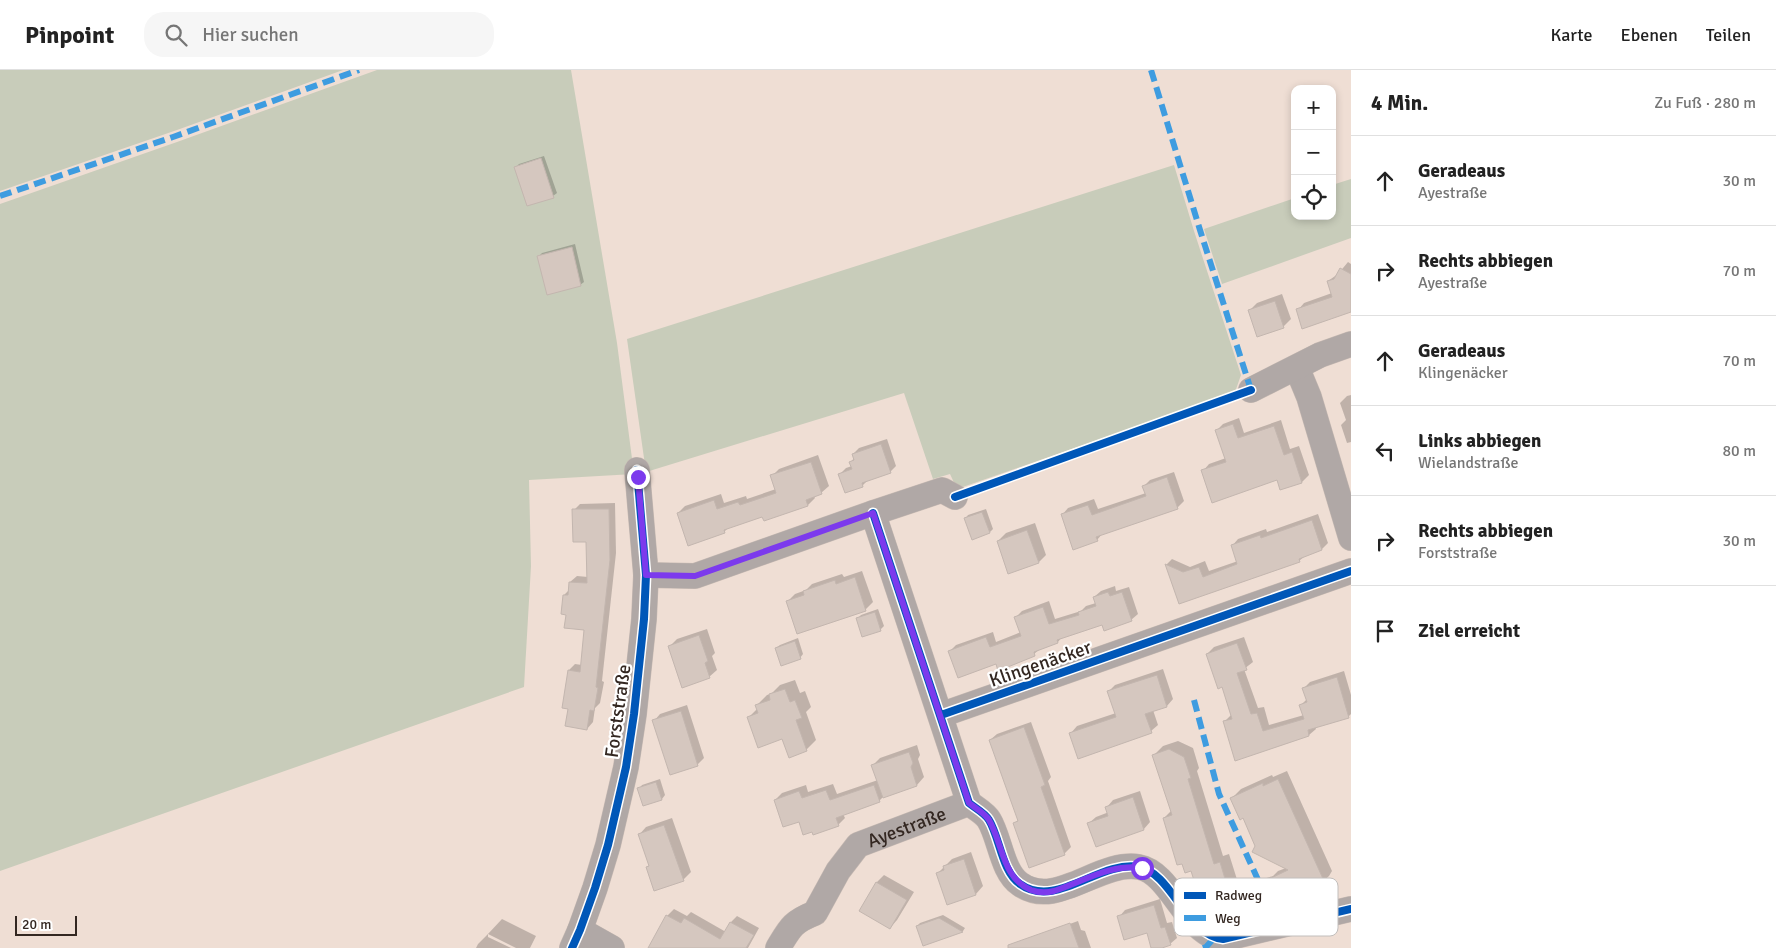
<!DOCTYPE html>
<html lang="de">
<head>
<meta charset="utf-8">
<style>
  :root { --surface:#fff; --page:#f6f6f6; --text:#222; --muted:#767676; --line:#e0e0e0 }
  body { margin:0; font-family:Signika,sans-serif; background:var(--page); color:var(--text) }
  .controls { position:absolute; right:15px; top:15px; display:grid; overflow:hidden; border-radius:10px; box-shadow:0 2px 8px #0003 }
  .controls button { width:45px; height:45px; display:grid; place-items:center; padding:0; border:0; border-bottom:1px solid var(--line); background:var(--surface); color:var(--text); font:25px sans-serif }
  .scale { position:absolute; left:15px; bottom:12px; width:62px; box-sizing:border-box; padding-left:5px; border:2px solid #332721; border-top:0; font-size:14px; line-height:18px; white-space:nowrap; color:#332721; -webkit-text-stroke:4px #fff; paint-order:stroke }
  .stop { position:absolute; width:15px; height:15px; margin:-11px; border:4px solid #7c3aed; border-radius:50%; background:#fff }
  .stop.end { background:#7c3aed; border-color:#fff; box-shadow:0 1px 5px #0008 }
  .list { margin:0; padding:0; list-style:none }
  h2 { display:flex; justify-content:space-between; align-items:center; height:65px; margin:0; padding:0 20px; font-size:21px }
  h2 small { font-size:16px; font-weight:400; color:var(--muted) }
  .list li { display:grid; grid-template-columns:32px 1fr auto; gap:15px; align-items:center; box-sizing:border-box; height:90px; padding:0 20px; border-top:1px solid var(--line) }
  .list b { display:block; font-size:19px; white-space:nowrap }
  .list p { margin:0; font-size:16px; white-space:nowrap; color:var(--muted) }
  .list em { font-size:16px; font-style:normal; color:var(--muted) }
  .icon { flex:none; width:28px; height:28px; fill:none; stroke:currentColor; stroke-width:2; stroke-linecap:round; stroke-linejoin:round }
  .map { position:relative; flex:none; width:1351px; height:878px; overflow:hidden }
  header { display:flex; align-items:center; gap:30px; box-sizing:border-box; height:70px; padding:0 25px; background:var(--surface); border-bottom:1px solid var(--line) }
  header strong { font-size:24px }
  nav { display:flex; gap:28px; margin-inline-start:auto; font-size:18px }
  .search { width:350px; height:45px; background:var(--page); display:flex; align-items:center; gap:12px; box-sizing:border-box; padding:0 18px; border-radius:20px; color:var(--muted); font-size:19px }
  main { display:flex }
  aside { flex:1; background:var(--surface) }
  .map>svg:first-child { display:block }
</style>
</head>
<body>
<header>
<strong>Pinpoint</strong>
<div class="search"><svg class="icon" aria-label="search" viewBox="0 0 24 24"><circle cx="10" cy="10" r="6"/><path d="M15 15l6 6"/></svg>Hier suchen</div>
<nav><a>Karte</a><a>Ebenen</a><a>Teilen</a></nav>
</header>
<main>
<div class="map">
<svg width="1351" height="878" viewBox="0 0 1351 878">
  <rect width="100%" height="100%" fill="#efded4"/>
  <path fill="#c8ccba" d="M 0,0 L 343,0 L 177,60 L 0,121 Z
    M 377,0 L 571,0 L 617,273 L 634,404 L 529,410 L 531,496 L 524,617 L 0,801 L 0,134 L 177,72 Z
    M 1174,95 L 1194,161 L 1241,305 L 1235,322 L 957,419 L 950,404 L 933,409 L 904,323 L 646,402 L 627,269 Z
    M 1351,109 L 1351,168 L 1222,214 L 1204,159 L 1295,128 L 1295,146 L 1332,146 L 1332,115 Z"/>
  <path fill="#0003" d="M 544,86 L 557,123 L 553,126 L 516,97 L 519,94 Z
    M 575,174 L 584,212 L 580,215 L 539,186 L 542,183 Z
    M 1348,192 L 1351,194 L 1351,241 L 1298,240 L 1304,233 L 1332,223 L 1328,211 L 1338,204 Z
    M 1282,224 L 1291,249 L 1283,257 L 1249,241 L 1257,233 Z
    M 1351,325 L 1351,372 L 1347,373 L 1341,355 L 1346,350 L 1340,333 L 1347,326 Z
    M 1239,348 L 1244,363 L 1281,350 L 1290,379 L 1299,376 L 1309,405 L 1302,412 L 1281,419 L 1278,408 L 1203,401 L 1209,394 L 1226,388 L 1217,360 L 1223,354 Z
    M 887,369 L 896,396 L 890,402 L 869,409 L 862,416 L 840,404 L 846,398 L 852,396 L 851,392 L 854,388 L 853,384 L 859,378 Z
    M 818,385 L 829,416 L 821,423 L 814,426 L 815,428 L 808,435 L 764,449 L 763,445 L 730,456 L 724,462 L 678,443 L 685,436 L 721,424 L 724,433 L 746,426 L 747,429 L 776,419 L 772,406 L 779,399 Z
    M 1174,402 L 1184,431 L 1178,437 L 1103,463 L 1097,470 L 1062,445 L 1068,438 L 1094,429 L 1098,439 L 1146,423 L 1144,416 L 1150,410 Z
    M 615,433 L 616,483 L 602,611 L 604,612 L 600,633 L 595,638 L 593,652 L 587,659 L 569,638 L 563,637 L 569,600 L 575,594 L 582,595 L 585,559 L 567,543 L 564,525 L 569,520 L 570,512 L 577,506 L 588,507 L 587,470 L 574,440 L 580,434 Z
    M 986,439 L 993,459 L 990,462 L 965,449 L 968,445 Z
    M 1318,444 L 1328,473 L 1322,479 L 1306,485 L 1299,491 L 1179,533 L 1166,495 L 1172,489 L 1190,497 L 1205,491 L 1209,501 L 1238,491 L 1232,476 L 1238,469 L 1266,459 L 1267,462 Z
    M 1035,453 L 1046,485 L 1039,492 L 998,471 L 1006,463 Z
    M 862,501 L 873,532 L 866,539 L 798,562 L 787,532 L 795,524 L 806,520 L 812,514 L 842,504 L 844,507 Z
    M 1115,516 L 1116,521 L 1129,517 L 1138,544 L 1131,550 L 1103,554 L 1062,567 L 1058,572 L 1040,579 L 1034,584 L 997,593 L 950,581 L 956,575 L 993,562 L 996,572 L 1021,562 L 1015,548 L 1022,541 L 1049,531 L 1055,549 L 1081,541 L 1086,536 L 1096,533 L 1094,527 L 1101,521 Z
    M 878,539 L 884,556 L 880,560 L 858,548 L 861,545 Z
    M 707,559 L 715,583 L 712,586 L 717,600 L 709,607 L 670,576 L 677,569 Z
    M 1244,567 L 1253,592 L 1244,599 L 1258,638 L 1264,637 L 1269,655 L 1304,645 L 1301,635 L 1307,629 L 1304,618 L 1310,612 L 1344,601 L 1351,625 L 1351,644 L 1349,646 L 1315,656 L 1316,659 L 1309,665 L 1236,689 L 1224,652 L 1231,645 L 1223,616 L 1207,584 L 1214,577 Z
    M 798,568 L 803,584 L 800,588 L 776,578 L 780,575 Z
    M 1163,599 L 1173,629 L 1167,636 L 1153,640 L 1158,655 L 1151,661 L 1079,688 L 1071,663 L 1077,656 L 1116,643 L 1109,621 L 1115,615 Z
    M 795,610 L 800,623 L 805,621 L 811,637 L 806,642 L 816,670 L 806,680 L 749,647 L 758,638 L 757,635 L 767,625 L 771,624 L 780,615 Z
    M 687,635 L 704,688 L 697,695 L 654,651 L 660,644 Z
    M 1031,652 L 1051,707 L 1048,711 L 1071,777 L 1064,784 L 1014,754 L 1019,749 L 990,670 L 997,664 Z
    M 1178,671 L 1193,678 L 1199,698 L 1197,701 L 1223,786 L 1229,784 L 1240,819 L 1244,815 L 1273,806 L 1278,801 L 1286,798 L 1256,776 L 1244,747 L 1232,728 L 1241,719 L 1272,705 L 1273,707 L 1287,701 L 1332,801 L 1329,806 L 1319,815 L 1296,822 L 1214,838 L 1164,748 L 1172,740 L 1154,685 L 1163,676 Z
    M 917,675 L 920,685 L 918,689 L 924,707 L 917,715 L 884,726 L 879,731 L 843,744 L 845,748 L 838,755 L 799,750 L 775,730 L 782,723 L 806,715 L 808,722 L 833,714 L 837,724 L 878,710 L 873,695 L 880,688 Z
    M 660,709 L 665,725 L 662,729 L 644,735 L 639,719 L 642,715 Z
    M 1140,721 L 1150,752 L 1144,759 L 1096,775 L 1089,753 L 1096,747 L 1109,742 L 1107,737 L 1113,730 Z
    M 672,748 L 691,802 L 683,810 L 647,797 L 650,795 L 639,765 L 646,757 Z
    M 971,782 L 983,816 L 976,824 L 948,833 L 938,803 L 952,789 Z
    M 884,805 L 914,822 L 897,850 L 890,858 L 876,813 Z
    M 1160,829 L 1167,853 L 1172,852 L 1177,868 L 1170,874 L 1153,878 L 1148,861 L 1119,847 L 1125,840 Z
    M 674,839 L 687,846 L 691,842 L 726,862 L 731,852 L 737,846 L 759,858 L 748,878 L 661,878 L 652,873 L 667,846 Z
    M 943,845 L 965,858 L 963,861 L 924,875 L 917,856 L 920,853 Z
    M 502,849 L 536,866 L 530,878 L 516,878 L 488,864 L 488,867 L 511,878 L 476,878 L 478,874 L 487,865 Z
    M 1078,851 L 1081,860 L 1085,861 L 1091,878 L 1035,878 L 1039,865 Z"/>
  <path fill="#d5c7bf" stroke="#c3b6af" d="M 541,88 L 554,128 L 527,136 L 514,97 Z
    M 572,177 L 581,216 L 547,225 L 537,186 Z
    M 1340,198 L 1351,204 L 1351,242 L 1302,259 L 1296,239 L 1332,227 L 1327,211 L 1334,209 Z
    M 1275,231 L 1284,258 L 1257,267 L 1248,240 Z
    M 1233,354 L 1238,368 L 1274,356 L 1284,385 L 1292,382 L 1302,413 L 1280,420 L 1277,410 L 1212,433 L 1201,400 L 1226,392 L 1215,360 Z
    M 881,374 L 891,403 L 862,413 L 863,417 L 845,423 L 838,404 L 852,399 L 849,392 L 854,390 L 852,384 Z
    M 811,392 L 822,424 L 806,430 L 808,436 L 764,451 L 762,447 L 724,460 L 725,463 L 688,476 L 677,443 L 714,430 L 717,439 L 738,432 L 740,435 L 776,423 L 770,405 Z
    M 1167,407 L 1178,439 L 1096,467 L 1098,471 L 1073,480 L 1061,444 L 1088,435 L 1092,445 L 1146,426 L 1142,416 Z
    M 572,439 L 609,439 L 610,490 L 596,617 L 598,618 L 594,641 L 590,640 L 587,660 L 565,656 L 568,639 L 562,638 L 568,600 L 580,602 L 584,560 L 564,558 L 566,545 L 561,544 L 563,525 L 568,525 L 569,512 L 587,513 L 586,472 L 573,472 Z
    M 982,442 L 990,463 L 972,470 L 964,448 Z
    M 1312,450 L 1322,480 L 1299,489 L 1300,492 L 1179,534 L 1165,494 L 1183,502 L 1199,497 L 1203,507 L 1237,494 L 1231,475 L 1260,465 L 1261,468 Z
    M 1027,460 L 1039,493 L 1008,504 L 997,471 Z
    M 855,507 L 866,541 L 797,564 L 786,531 L 804,525 L 803,521 L 835,510 L 836,514 Z
    M 1108,522 L 1110,526 L 1122,522 L 1132,551 L 1104,561 L 1102,555 L 1057,570 L 1058,573 L 1034,582 L 1035,586 L 998,601 L 996,594 L 958,608 L 948,581 L 986,567 L 990,577 L 1021,566 L 1014,547 L 1043,537 L 1049,554 L 1079,545 L 1078,542 L 1096,536 L 1093,527 Z
    M 875,542 L 881,561 L 862,567 L 856,548 Z
    M 699,565 L 708,591 L 705,593 L 710,608 L 682,618 L 668,576 Z
    M 795,571 L 801,589 L 781,596 L 775,578 Z
    M 1237,573 L 1247,600 L 1237,603 L 1251,644 L 1257,643 L 1263,661 L 1304,649 L 1299,635 L 1307,632 L 1302,618 L 1337,607 L 1349,648 L 1308,660 L 1309,666 L 1235,691 L 1223,651 L 1232,649 L 1222,617 L 1218,619 L 1206,584 Z
    M 1157,605 L 1167,637 L 1145,644 L 1152,663 L 1078,689 L 1069,663 L 1116,647 L 1107,621 Z
    M 785,619 L 790,632 L 795,630 L 802,648 L 796,650 L 807,681 L 789,688 L 782,669 L 758,678 L 747,647 L 758,643 L 755,635 L 770,630 L 769,624 Z
    M 681,641 L 698,696 L 670,705 L 652,650 Z
    M 1024,657 L 1045,715 L 1041,717 L 1065,785 L 1029,798 L 1013,753 L 1018,751 L 989,670 Z
    M 1169,679 L 1184,687 L 1191,708 L 1188,709 L 1214,794 L 1220,792 L 1231,829 L 1234,824 L 1268,813 L 1267,810 L 1288,800 L 1252,782 L 1255,776 L 1243,748 L 1240,750 L 1230,728 L 1263,713 L 1263,716 L 1278,709 L 1324,811 L 1319,813 L 1320,816 L 1297,826 L 1296,823 L 1277,832 L 1216,849 L 1214,839 L 1209,841 L 1204,825 L 1199,826 L 1191,801 L 1185,803 L 1182,794 L 1177,795 L 1163,748 L 1172,745 L 1152,685 Z
    M 909,682 L 913,693 L 911,697 L 917,716 L 883,728 L 871,695 Z
    M 656,712 L 662,730 L 643,736 L 637,718 Z
    M 874,715 L 880,732 L 836,748 L 839,756 L 813,765 L 812,762 L 803,765 L 799,752 L 783,757 L 774,730 L 799,721 L 802,728 L 826,720 L 830,730 Z
    M 1133,727 L 1144,760 L 1096,777 L 1087,753 L 1108,746 L 1105,737 Z
    M 664,755 L 684,811 L 654,821 L 646,797 L 649,796 L 638,764 Z
    M 964,789 L 976,825 L 947,835 L 936,803 L 944,800 L 943,796 Z
    M 876,812 L 907,830 L 890,859 L 859,841 Z
    M 1154,835 L 1161,858 L 1165,857 L 1171,875 L 1162,878 L 1151,878 L 1147,863 L 1124,870 L 1117,846 Z
    M 666,845 L 681,853 L 684,848 L 720,869 L 730,852 L 754,865 L 746,878 L 648,878 Z
    M 939,848 L 963,862 L 923,876 L 916,856 Z
    M 1070,853 L 1079,878 L 1008,878 L 1008,875 Z"/>
  <g fill="none" stroke-linecap="round" stroke-linejoin="round">
    <defs>
      <g id="street">
        <path d="M 1297,298 L 1309,327 L 1351,468"/>
        <path d="M 1251,320 L 1320,285 L 1351,274"/>
        <path d="M 873,443 L 969,733 C 975,738 985,743 989,750 C 1000,768 1002,802 1020,814 C 1056,840 1099,790 1139,797 C 1172,803 1186,865 1223,869 L 1351,839"/>
        <path d="M 646,505 L 695,506 L 873,443 L 942,420 L 955,427"/>
        <path d="M 941,645 L 1351,501"/>
        <path d="M 580,860 L 612,878"/>
        <path d="M 572,878 L 580,860 L 595,818 L 608,775 L 626,697 L 634,644 L 644,549 L 646,505 L 637,400"/>
        <path id="s1" d="M 778,878 C 790,858 792,852 815,843 L 838,801 L 858,775 L 969,733"/>
      </g>
    </defs>
    <use href="#street" stroke="#c7bab3" stroke-width="26"/>
    <use href="#street" stroke="#b0a8a6" stroke-width="25"/>
    <path stroke="#3e9ce0" stroke-width="6" stroke-dasharray="12 6" stroke-linecap="butt" d="M 1151,0 L 1200,160 L 1251,320 L 1247,322
      M 0,126 L 173,67 L 359,0
      M 1194,630 L 1219,724 L 1279,856
      M 1203,878 L 1206,877 L 1214,868"/>
    <defs>
      <path id="cycleway" d="M 955,427 L 1251,320
        M 873,443 L 969,733 C 975,738 985,743 989,750 C 1000,768 1002,802 1020,814 C 1056,840 1099,790 1139,797 C 1172,803 1186,865 1223,869 L 1351,839
        M 941,645 L 1351,501
        M 572,878 L 580,860 L 595,818 L 608,775 L 626,697 L 634,644 L 644,549 L 646,505 L 637,400"/>
    </defs>
    <use href="#cycleway" stroke="#fff" stroke-width="11"/>
    <use href="#cycleway" stroke="#0057b8" stroke-width="8"/>
  </g>
  <g fill="none" stroke-linecap="round" stroke-linejoin="round">
    <path stroke="#7c3aed" stroke-width="6" d="M 638,407 L 646,505 L 695,506 L 873,443 L 969,733 C 975,738 985,743 989,750 C 1003,774 1002,808 1031,820 C 1039,823 1046,823 1054,821 C 1082,812 1112,793 1142,798"/>
  </g>
  <g text-anchor="middle" stroke-width="4.5" stroke-linejoin="round" paint-order="stroke">
    <g font-size="19" fill="#332721" stroke="#fff">
      <text transform="translate(1040 593) rotate(-19)" y="7">Klingenäcker</text>
      <text transform="translate(617 641) rotate(-82)" y="7">Forststraße</text>
      <text dy="7" stroke="none"><textPath href="#s1" startOffset="185">Ayestraße</textPath></text>
    </g>
  </g>
  <rect x="1174" y="808" width="164" height="58" rx="8" fill="#fff" stroke="#c2bebc" stroke-width="1"/>
  <rect x="1184" y="822" width="22" height="7" fill="#0057b8"/>
  <rect x="1184" y="845" width="22" height="6" fill="#3e9ce0"/>
  <g font-size="14" fill="#332721">
    <text x="1215" y="830">Radweg</text>
    <text x="1215" y="853">Weg</text>
  </g>
</svg>
<div class="controls">
<button>+</button>
<button>−</button>
<button><svg class="icon" aria-label="locate" viewBox="0 0 24 24"><circle cx="12" cy="12" r="6"/><path d="M12 2v4M12 18v4M2 12h4M18 12h4"/></svg></button>
</div>
<div class="scale">20 m</div>
<div class="stop" style="left:1142px;top:798px"></div>
<div class="stop end" style="left:638px;top:407px"></div>
</div>
<aside>
<h2>4 Min.<small>Zu Fuß · 280 m</small></h2>
<ul class="list">
<li><svg class="icon" aria-label="ahead" viewBox="0 0 24 24"><path d="M12 20V5M6 11l6-6 6 6"/></svg><div><b>Geradeaus</b><p>Ayestraße</p></div><em>30 m</em></li>
<li><svg class="icon" aria-label="right" viewBox="0 0 24 24"><path d="M7 20v-9h11M14 6l5 5-5 5"/></svg><div><b>Rechts abbiegen</b><p>Ayestraße</p></div><em>70 m</em></li>
<li><svg class="icon" aria-label="ahead" viewBox="0 0 24 24"><path d="M12 20V5M6 11l6-6 6 6"/></svg><div><b>Geradeaus</b><p>Klingenäcker</p></div><em>70 m</em></li>
<li><svg class="icon" aria-label="left" viewBox="0 0 24 24"><path d="M17 20v-9H6M10 6l-5 5 5 5"/></svg><div><b>Links abbiegen</b><p>Wielandstraße</p></div><em>80 m</em></li>
<li><svg class="icon" aria-label="right" viewBox="0 0 24 24"><path d="M7 20v-9h11M14 6l5 5-5 5"/></svg><div><b>Rechts abbiegen</b><p>Forststraße</p></div><em>30 m</em></li>
<li><svg class="icon" aria-label="arrive" viewBox="0 0 24 24"><path d="M6 21V4h12l-3 4 3 4H6"/></svg><div><b>Ziel erreicht</b></div></li>
</ul>
</aside>
</main>
</body>
</html>
